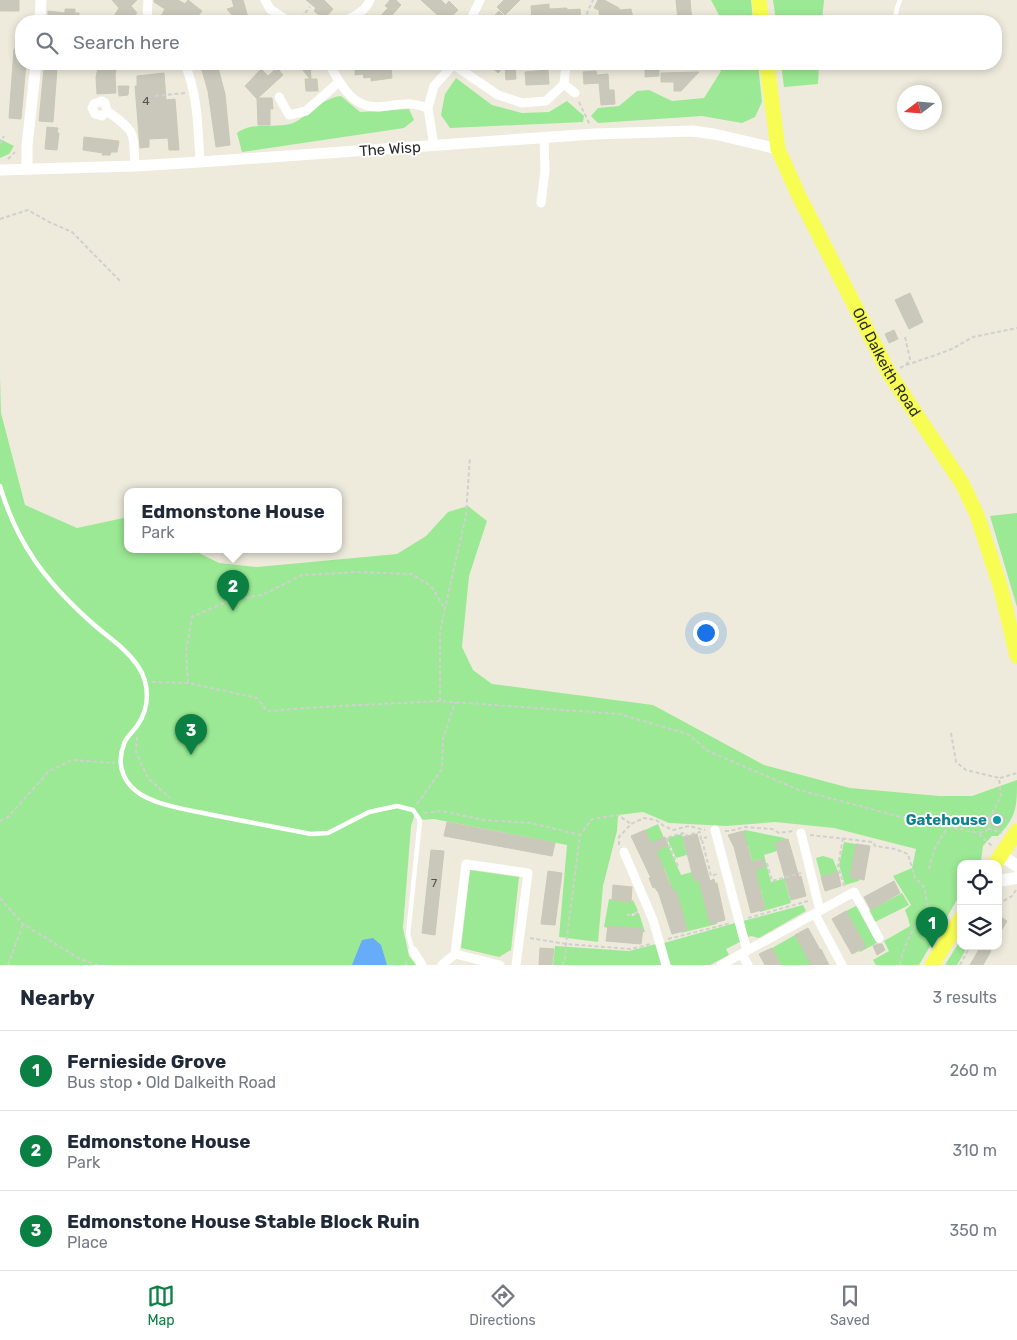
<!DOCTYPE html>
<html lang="en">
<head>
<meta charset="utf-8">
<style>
  :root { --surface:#fff; --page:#f6f6f7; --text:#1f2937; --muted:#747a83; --line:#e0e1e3; --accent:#0b8043 }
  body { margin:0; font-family:Rubik,sans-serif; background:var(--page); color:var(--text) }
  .controls { position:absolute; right:15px; bottom:15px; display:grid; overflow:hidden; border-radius:10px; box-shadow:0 2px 8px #0003 }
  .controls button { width:45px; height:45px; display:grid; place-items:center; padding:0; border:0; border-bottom:1px solid var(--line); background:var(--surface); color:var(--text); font:25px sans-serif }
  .compass { position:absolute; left:897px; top:85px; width:45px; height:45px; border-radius:50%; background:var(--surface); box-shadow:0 2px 8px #0003; rotate:254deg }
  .you { position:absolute; left:705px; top:632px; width:18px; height:18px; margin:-12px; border:4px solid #fff; border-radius:50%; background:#1a73e8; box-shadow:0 0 0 8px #1a73e833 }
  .badge { display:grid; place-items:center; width:32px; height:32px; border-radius:50%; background:var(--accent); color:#fff; font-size:16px; font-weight:700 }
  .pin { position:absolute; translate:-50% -41px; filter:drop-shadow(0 1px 2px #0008) }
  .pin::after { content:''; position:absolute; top:26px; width:18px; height:15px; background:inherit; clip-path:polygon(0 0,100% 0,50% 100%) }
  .popup { position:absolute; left:124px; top:488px; width:218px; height:65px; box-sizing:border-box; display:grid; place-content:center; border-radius:10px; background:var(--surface); filter:drop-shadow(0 1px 4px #0005); font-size:16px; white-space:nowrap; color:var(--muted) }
  .popup b { font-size:19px; color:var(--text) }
  .popup::after { content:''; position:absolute; left:50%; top:100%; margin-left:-10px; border:10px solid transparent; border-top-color:var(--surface) }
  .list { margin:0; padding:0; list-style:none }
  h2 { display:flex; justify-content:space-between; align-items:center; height:65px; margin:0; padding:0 20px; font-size:21px }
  h2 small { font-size:16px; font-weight:400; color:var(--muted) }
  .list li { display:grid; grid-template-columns:32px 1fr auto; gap:15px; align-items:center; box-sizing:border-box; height:80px; padding:0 20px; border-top:1px solid var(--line) }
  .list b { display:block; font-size:19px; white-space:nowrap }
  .list p { margin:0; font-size:16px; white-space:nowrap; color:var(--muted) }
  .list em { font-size:16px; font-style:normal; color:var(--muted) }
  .icon { flex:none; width:28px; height:28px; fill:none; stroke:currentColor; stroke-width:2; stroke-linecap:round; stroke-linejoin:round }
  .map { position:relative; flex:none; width:1017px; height:965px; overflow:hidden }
  .search { position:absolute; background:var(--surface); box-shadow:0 2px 8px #0003; left:15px; right:15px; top:15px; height:55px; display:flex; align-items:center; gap:12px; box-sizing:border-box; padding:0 18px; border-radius:20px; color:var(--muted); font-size:19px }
  .sheet { height:305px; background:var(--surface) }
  nav { display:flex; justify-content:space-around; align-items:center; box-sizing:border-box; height:70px; border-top:1px solid var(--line); background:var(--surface); font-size:14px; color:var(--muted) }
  nav a { display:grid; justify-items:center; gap:2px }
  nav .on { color:var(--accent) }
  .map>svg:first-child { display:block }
</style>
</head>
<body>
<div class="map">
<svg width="1017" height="965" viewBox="0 0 1017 965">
  <rect width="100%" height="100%" fill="#eeebdc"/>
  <path fill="#9be994" d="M 711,0 L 751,0 L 753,21 L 718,21 L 719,15 Z
    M 773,0 L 824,0 L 822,21 L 776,21 Z
    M 718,64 L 758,64 L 762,102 L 755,117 L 742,123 L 702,116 L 598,123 L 591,116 L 598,108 L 619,106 L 637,91 L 649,90 L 672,101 L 704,98 L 721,71 Z
    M 781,64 L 819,64 L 818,84 L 784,87 Z
    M 456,78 L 492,105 L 522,113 L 549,112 L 567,101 L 584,116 L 583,122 L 450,128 L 441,115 L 445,94 Z
    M 341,96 L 360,112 L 409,109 L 414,120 L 404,128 L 242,152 L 237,133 C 251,122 273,128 290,124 C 307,119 320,98 341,96 Z
    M 0,139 L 14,146 L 9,154 L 0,158 Z
    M 0,376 L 1,413 L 25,505 L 77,528 L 128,517 L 128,550 L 193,550 L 219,563 L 257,567 L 397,554 L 426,536 L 448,512 L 468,506 L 487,521 L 469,576 L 462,647 L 473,670 L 492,684 L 653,705 L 764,765 L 850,788 L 939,796 L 972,796 L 1017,780 C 1017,806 1017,817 998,836 L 992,836 L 983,846 L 981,861 L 980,864 L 961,864 L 961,893 L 919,965 L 876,965 L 873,960 L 889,951 L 884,941 L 910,926 L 908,918 L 905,910 L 911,905 L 893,876 L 912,868 L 916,849 L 834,828 L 775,822 L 726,826 L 669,823 L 643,812 L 618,815 L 617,831 L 603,886 L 598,942 L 559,937 L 567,845 L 434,819 L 420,820 L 415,814 L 411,826 L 403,928 L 409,956 L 416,965 L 0,965 Z
    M 1017,513 L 1017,607 L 990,516 Z
    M 658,824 L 664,838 L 651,843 L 645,830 Z
    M 745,830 L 785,838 L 786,840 L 775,843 L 777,851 L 764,855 L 771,882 L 798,875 L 799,877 L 785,881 L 791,903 L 760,912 L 759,910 L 765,908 L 761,891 L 747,894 L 755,870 L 765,867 L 762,859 L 739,865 L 738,864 L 752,860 L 748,846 L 736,850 L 746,843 L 743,831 Z
    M 682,834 L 687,855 L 676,858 L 667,838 Z
    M 844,842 L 856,844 L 850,877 L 859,879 L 859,881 L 845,885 L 839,865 Z
    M 668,845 L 681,875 L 692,872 L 695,881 L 707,878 L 700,884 L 705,902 L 717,924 L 681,933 L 681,932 L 687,930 L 676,890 L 663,894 L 671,885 L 664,868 L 651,873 L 644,856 Z
    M 823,856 L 833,859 L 838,872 L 821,877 L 816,858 Z
    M 470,870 L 519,877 L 511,950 L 499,957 L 461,948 Z
    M 902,893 L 909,905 L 875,922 L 869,911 Z
    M 609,899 L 630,902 L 633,900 L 638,911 L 632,914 L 627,914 L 627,915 L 632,916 L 639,913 L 645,932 L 643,932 L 643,929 L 608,926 L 608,928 L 604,927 Z
    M 803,905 L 806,911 L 759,938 L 751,936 L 748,937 L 743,921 Z
    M 858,905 L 877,943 L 860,952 L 859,951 L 863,948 L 861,943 L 863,942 L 861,937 L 858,938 L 856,929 L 846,911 Z
    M 735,923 L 740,942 L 726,949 L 729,955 L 710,965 L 670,965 L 664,943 Z
    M 795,935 L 810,962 L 822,956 L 812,965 L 776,965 L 780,963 L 772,948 Z
    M 961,939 L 961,946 L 968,946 L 957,965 L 945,965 Z
    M 656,944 L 663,965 L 553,965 L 555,946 L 629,951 Z"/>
  <path fill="#67acf9" d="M 373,938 L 381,945 L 387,965 L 352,965 L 362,940 Z"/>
  <path fill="#c9c8bb" stroke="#cac8b6" d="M 0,0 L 19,0 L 19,11 L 0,11 Z
    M 112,0 L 137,0 L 131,6 L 137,13 L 129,21 L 111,21 L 119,8 Z
    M 154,0 L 178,0 L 185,4 L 188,0 L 202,11 L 194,21 L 188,16 L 184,21 L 179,21 L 172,16 L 169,21 L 161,16 L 165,9 L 154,2 Z
    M 232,0 L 243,0 L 249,21 L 237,21 L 227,9 L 234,7 Z
    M 306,0 L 324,0 L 333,9 L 324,19 L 314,11 L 316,8 Z
    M 390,0 L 396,0 L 401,5 L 392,15 L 398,21 L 376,21 L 388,8 L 385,6 Z
    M 421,0 L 441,0 L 446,5 L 449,1 L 458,10 L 447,21 L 444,21 Z
    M 504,0 L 520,0 L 505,15 L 497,7 Z
    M 598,0 L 604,0 L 619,8 L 619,10 L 631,9 L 633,18 L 614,21 L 600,21 L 599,10 L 594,8 Z
    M 676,0 L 690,0 L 692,21 L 678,21 Z
    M 549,4 L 549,9 L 567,8 L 567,10 L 580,9 L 581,21 L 572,21 L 572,19 L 556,21 L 555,16 L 532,18 L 531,6 Z
    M 65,9 L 75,9 L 75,13 L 79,13 L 78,21 L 48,21 L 48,11 L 65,13 Z
    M 499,11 L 509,21 L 489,21 Z
    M 14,49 L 21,49 L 21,64 L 26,64 L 21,119 L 9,118 Z
    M 99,64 L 117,64 L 115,75 L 116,93 L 97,94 L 96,77 Z
    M 213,64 L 217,64 L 225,94 L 230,145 L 216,147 L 208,91 L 201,67 Z
    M 298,64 L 310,64 L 311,79 L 317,79 L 318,91 L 306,91 L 305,79 L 310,79 Z
    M 488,64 L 515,64 L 516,79 L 506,80 L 505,66 L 498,73 Z
    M 368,66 L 368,69 L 391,67 L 392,78 L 371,81 L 371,77 L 364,78 L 363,74 L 355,75 L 355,67 Z
    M 659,67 L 659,76 L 645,77 L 645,68 Z
    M 44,68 L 57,69 L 53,122 L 39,121 Z
    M 277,68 L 283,75 L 258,98 L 272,98 L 273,109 L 270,109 L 270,125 L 258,125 L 257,99 L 245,86 L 261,69 L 268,76 Z
    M 548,70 L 549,84 L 526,85 L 525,72 Z
    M 596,71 L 597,75 L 608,74 L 609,90 L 614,90 L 615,104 L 601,105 L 599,83 L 584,84 L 583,72 Z
    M 699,72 L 681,91 L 674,91 L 674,82 L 661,82 L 661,73 Z
    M 164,73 L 166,100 L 175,99 L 179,150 L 169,150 L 168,138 L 149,139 L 149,147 L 140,148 L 135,86 L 137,86 L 137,76 Z
    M 118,86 L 129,86 L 128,95 L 119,96 Z
    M 47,127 L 58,128 L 57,133 L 59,133 L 57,150 L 45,149 Z
    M 84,137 L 119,141 L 117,152 L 111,152 L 110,155 L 102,155 L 103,153 L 83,150 Z
    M 910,293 L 923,322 L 909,329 L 895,300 Z
    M 894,330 L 898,339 L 889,343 L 885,334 Z
    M 995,812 L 1005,818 L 998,829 L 988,822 Z
    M 447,822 L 555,843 L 552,856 L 444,836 Z
    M 645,830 L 651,843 L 665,837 L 668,845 L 656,851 L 673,891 L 676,890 L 687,930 L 672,934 L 658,891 L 657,891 L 655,887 L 653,888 L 649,878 L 651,878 L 631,836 Z
    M 743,831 L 752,862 L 763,859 L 765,867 L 755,870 L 765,909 L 751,913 L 734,847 L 728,835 Z
    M 697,834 L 710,881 L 714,879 L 715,883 L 717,883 L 725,920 L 710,924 L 699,880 L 694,881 L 683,837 Z
    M 788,839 L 799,877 L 801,876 L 806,896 L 791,900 L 775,843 Z
    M 856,844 L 870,846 L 864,880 L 850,877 Z
    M 431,850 L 444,851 L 435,935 L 422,933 Z
    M 548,871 L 562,873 L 555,925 L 541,924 Z
    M 838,872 L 841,886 L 825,891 L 821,877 Z
    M 894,881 L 900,893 L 871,910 L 864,897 Z
    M 613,885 L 632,887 L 631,902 L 612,900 Z
    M 846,911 L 866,947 L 852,954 L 832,919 Z
    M 998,915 L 1007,921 L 998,936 Z
    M 608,926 L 643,929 L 641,944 L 606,941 Z
    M 808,928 L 818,946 L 820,950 L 821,949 L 829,965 L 811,965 L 795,935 Z
    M 878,944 L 882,944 L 885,950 L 877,955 L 873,946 Z
    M 981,946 L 991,951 L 983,965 L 970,965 Z
    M 540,948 L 554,949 L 552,965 L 539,965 Z
    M 772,948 L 780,963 L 776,965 L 765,965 L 759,954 Z"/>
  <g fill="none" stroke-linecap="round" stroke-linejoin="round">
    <path stroke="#d0d0d0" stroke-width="2" stroke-dasharray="4 2.5" stroke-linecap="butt" d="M 301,18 L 310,7
      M 586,18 L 596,17 L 598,21
      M 586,21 L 587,13 L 593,0
      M 155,96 L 185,93
      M 579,102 L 590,125
      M 0,144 L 4,136
      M 8,159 L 15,152
      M 0,219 L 28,210 L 49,222 L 72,232 L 121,282
      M 906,365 L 936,355 L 954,348 L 973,337 L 1017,328
      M 900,368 L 906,365 L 910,359 L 905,337
      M 152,682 L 188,683 L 257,698 L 267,711 L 321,707 L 440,701 L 619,714 L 688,734 L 708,751 L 799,790 L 901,817 L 979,833 L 990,829
      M 188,683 L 186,651 L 192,617 L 230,600 L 262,595 L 302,575 L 357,572 L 412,574 L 431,586 L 445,609
      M 440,701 L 440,631 L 466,515 L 470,457
      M 951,733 L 956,762 L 966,770 L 999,778 L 1001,797 L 986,824 L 990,829 L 1002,833
      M 137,737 L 136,752 L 148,778 L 170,798
      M 1000,778 L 1017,773
      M 417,804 L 442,769 L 443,738 L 455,702
      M 424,813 L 441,811 L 484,820 L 531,823 L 580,835
      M 0,821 L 8,817 L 49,771 L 72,760 L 115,763
      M 725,831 L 730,831 L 745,827 L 772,829 L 779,833 L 793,831
      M 979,834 L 992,846
      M 810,835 L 873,842 L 875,846 L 895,849 L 908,854 L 915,878 L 924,887 L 928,907 C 915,925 904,943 900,965
      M 843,838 L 838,866 L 844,886
      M 702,840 L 711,876 L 717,874
      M 619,845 L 619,837 L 631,824 L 644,818 L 656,820 L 664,826 L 673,830 L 689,826 L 705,830
      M 767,863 L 772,881 L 801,873
      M 678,866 L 666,838 L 683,833 L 684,836 L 700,832 L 701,839 L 707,837
      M 929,869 L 934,850 L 948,826
      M 0,898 L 23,924 L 80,959 L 99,965
      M 998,904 L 1012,896 L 1016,890
      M 628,915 L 632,915 L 640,912
      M 748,918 L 808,901
      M 530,938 L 566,944 L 631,949 L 651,944
      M 668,939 L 731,923
      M 8,965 L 23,924
      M 406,965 L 407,959
      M 562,965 L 565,959 L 566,944 L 580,835 L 592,819 L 618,815 L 631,824
      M 960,965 L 970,946"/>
    <path stroke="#fff" stroke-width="4.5" d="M 895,21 L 897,8 L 900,0
      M 0,486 C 17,544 46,582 91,622 C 106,636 126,648 138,666 C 150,684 150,708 137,726 C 133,732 126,737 124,744 C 117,761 121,779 136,791 C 154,806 195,811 218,816 C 249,822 280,828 311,834 L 328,833 L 369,812 L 397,806 L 413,810 L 420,820 L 408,935 L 413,951"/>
    <path stroke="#fff" stroke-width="9" d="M 265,0 L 270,9 L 288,21
      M 147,21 L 148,0
      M 344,21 C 354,17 366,11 370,0
      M 470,21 L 480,0
      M 185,64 C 198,96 198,128 200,162
      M 329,64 C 338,79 347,99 365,105 C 377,110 392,104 405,104 C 412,103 421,106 428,108
      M 454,65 L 498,95 L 522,103 L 546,101 L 564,84 L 566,64
      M 564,84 L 575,93
      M 279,97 L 289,115 L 306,111 L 339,82
      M 107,111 L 102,116 L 95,114 L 92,108 L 94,104 L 102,101 L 105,103 L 107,111 C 136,132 133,130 135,166
      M 434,146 L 428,108 L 434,86 L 454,64
      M 541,203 L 545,171 L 544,137
      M 715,830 L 747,951
      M 801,833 L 820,911
      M 624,852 L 653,920 L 666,965
      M 815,914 L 842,965
      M 413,951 L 422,965
      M 455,954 L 500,965
      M 742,954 L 748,965
      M 442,965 L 455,954 L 466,864 L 528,873 L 516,965
      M 721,965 L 854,892 L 879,938"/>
    <path stroke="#fff" stroke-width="11" d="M 40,21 L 41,0
      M 27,169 L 27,146 L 36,64
      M 0,170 L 135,166 L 200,162 L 594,134 L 692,131 L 714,134 L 778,149"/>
    <path stroke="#fff" stroke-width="12" d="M 1001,855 L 1017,866
      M 998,881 L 1017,878"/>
    <g stroke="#f8fd53" stroke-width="15">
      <path d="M 759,0 L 762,21"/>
      <path id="s1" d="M 767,64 L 778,149 L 798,194 L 889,373 L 963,485 L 977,515 L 1001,589 L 1017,656"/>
      <path d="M 995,864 L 1017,831"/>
      <path d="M 932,965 L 961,918"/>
    </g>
  </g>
  <circle fill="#0f9aa8" stroke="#fff" stroke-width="2" cx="997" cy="820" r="5"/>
  <g text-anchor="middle" stroke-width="4" stroke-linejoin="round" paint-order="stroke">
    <g font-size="12" fill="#52524f">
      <text x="146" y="105">4</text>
      <text x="434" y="887">7</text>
    </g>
    <g font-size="15" fill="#2b2b2b" stroke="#fff">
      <text transform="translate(390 149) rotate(-4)" y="5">The Wisp</text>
      <text dy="5" stroke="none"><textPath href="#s1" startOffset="325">Old Dalkeith Road</textPath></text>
    </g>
    <g font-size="15" font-weight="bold" fill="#0d838f" stroke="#fff" text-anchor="end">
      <text x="987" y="825">Gatehouse</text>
    </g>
  </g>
</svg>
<div class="controls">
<button><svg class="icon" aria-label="locate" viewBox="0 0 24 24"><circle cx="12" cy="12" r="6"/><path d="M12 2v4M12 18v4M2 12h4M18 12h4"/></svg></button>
<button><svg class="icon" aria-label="layers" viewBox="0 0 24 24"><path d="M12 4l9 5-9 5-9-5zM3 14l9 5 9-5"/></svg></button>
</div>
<svg class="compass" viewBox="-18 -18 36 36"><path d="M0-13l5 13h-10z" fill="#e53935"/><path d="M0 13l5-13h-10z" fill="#747a83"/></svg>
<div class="you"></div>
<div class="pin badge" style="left:932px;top:948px">1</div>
<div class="pin badge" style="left:233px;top:611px">2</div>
<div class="popup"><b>Edmonstone House</b>Park</div>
<div class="pin badge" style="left:191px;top:755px">3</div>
<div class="search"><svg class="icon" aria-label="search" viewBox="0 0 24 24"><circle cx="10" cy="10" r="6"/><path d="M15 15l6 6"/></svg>Search here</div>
</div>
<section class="sheet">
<h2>Nearby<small>3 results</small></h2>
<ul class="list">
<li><span class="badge">1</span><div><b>Fernieside Grove</b><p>Bus stop · Old Dalkeith Road</p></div><em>260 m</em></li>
<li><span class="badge">2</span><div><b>Edmonstone House</b><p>Park</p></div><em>310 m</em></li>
<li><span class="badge">3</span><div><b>Edmonstone House Stable Block Ruin</b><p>Place</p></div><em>350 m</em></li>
</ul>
</section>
<nav>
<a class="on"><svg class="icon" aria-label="map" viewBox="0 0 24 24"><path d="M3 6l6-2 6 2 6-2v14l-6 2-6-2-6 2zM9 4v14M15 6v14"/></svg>Map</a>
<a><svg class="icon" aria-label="directions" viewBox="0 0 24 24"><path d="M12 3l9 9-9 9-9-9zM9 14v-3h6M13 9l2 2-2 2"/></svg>Directions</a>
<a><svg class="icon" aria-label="saved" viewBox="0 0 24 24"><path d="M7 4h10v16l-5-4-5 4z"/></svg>Saved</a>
</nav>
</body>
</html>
